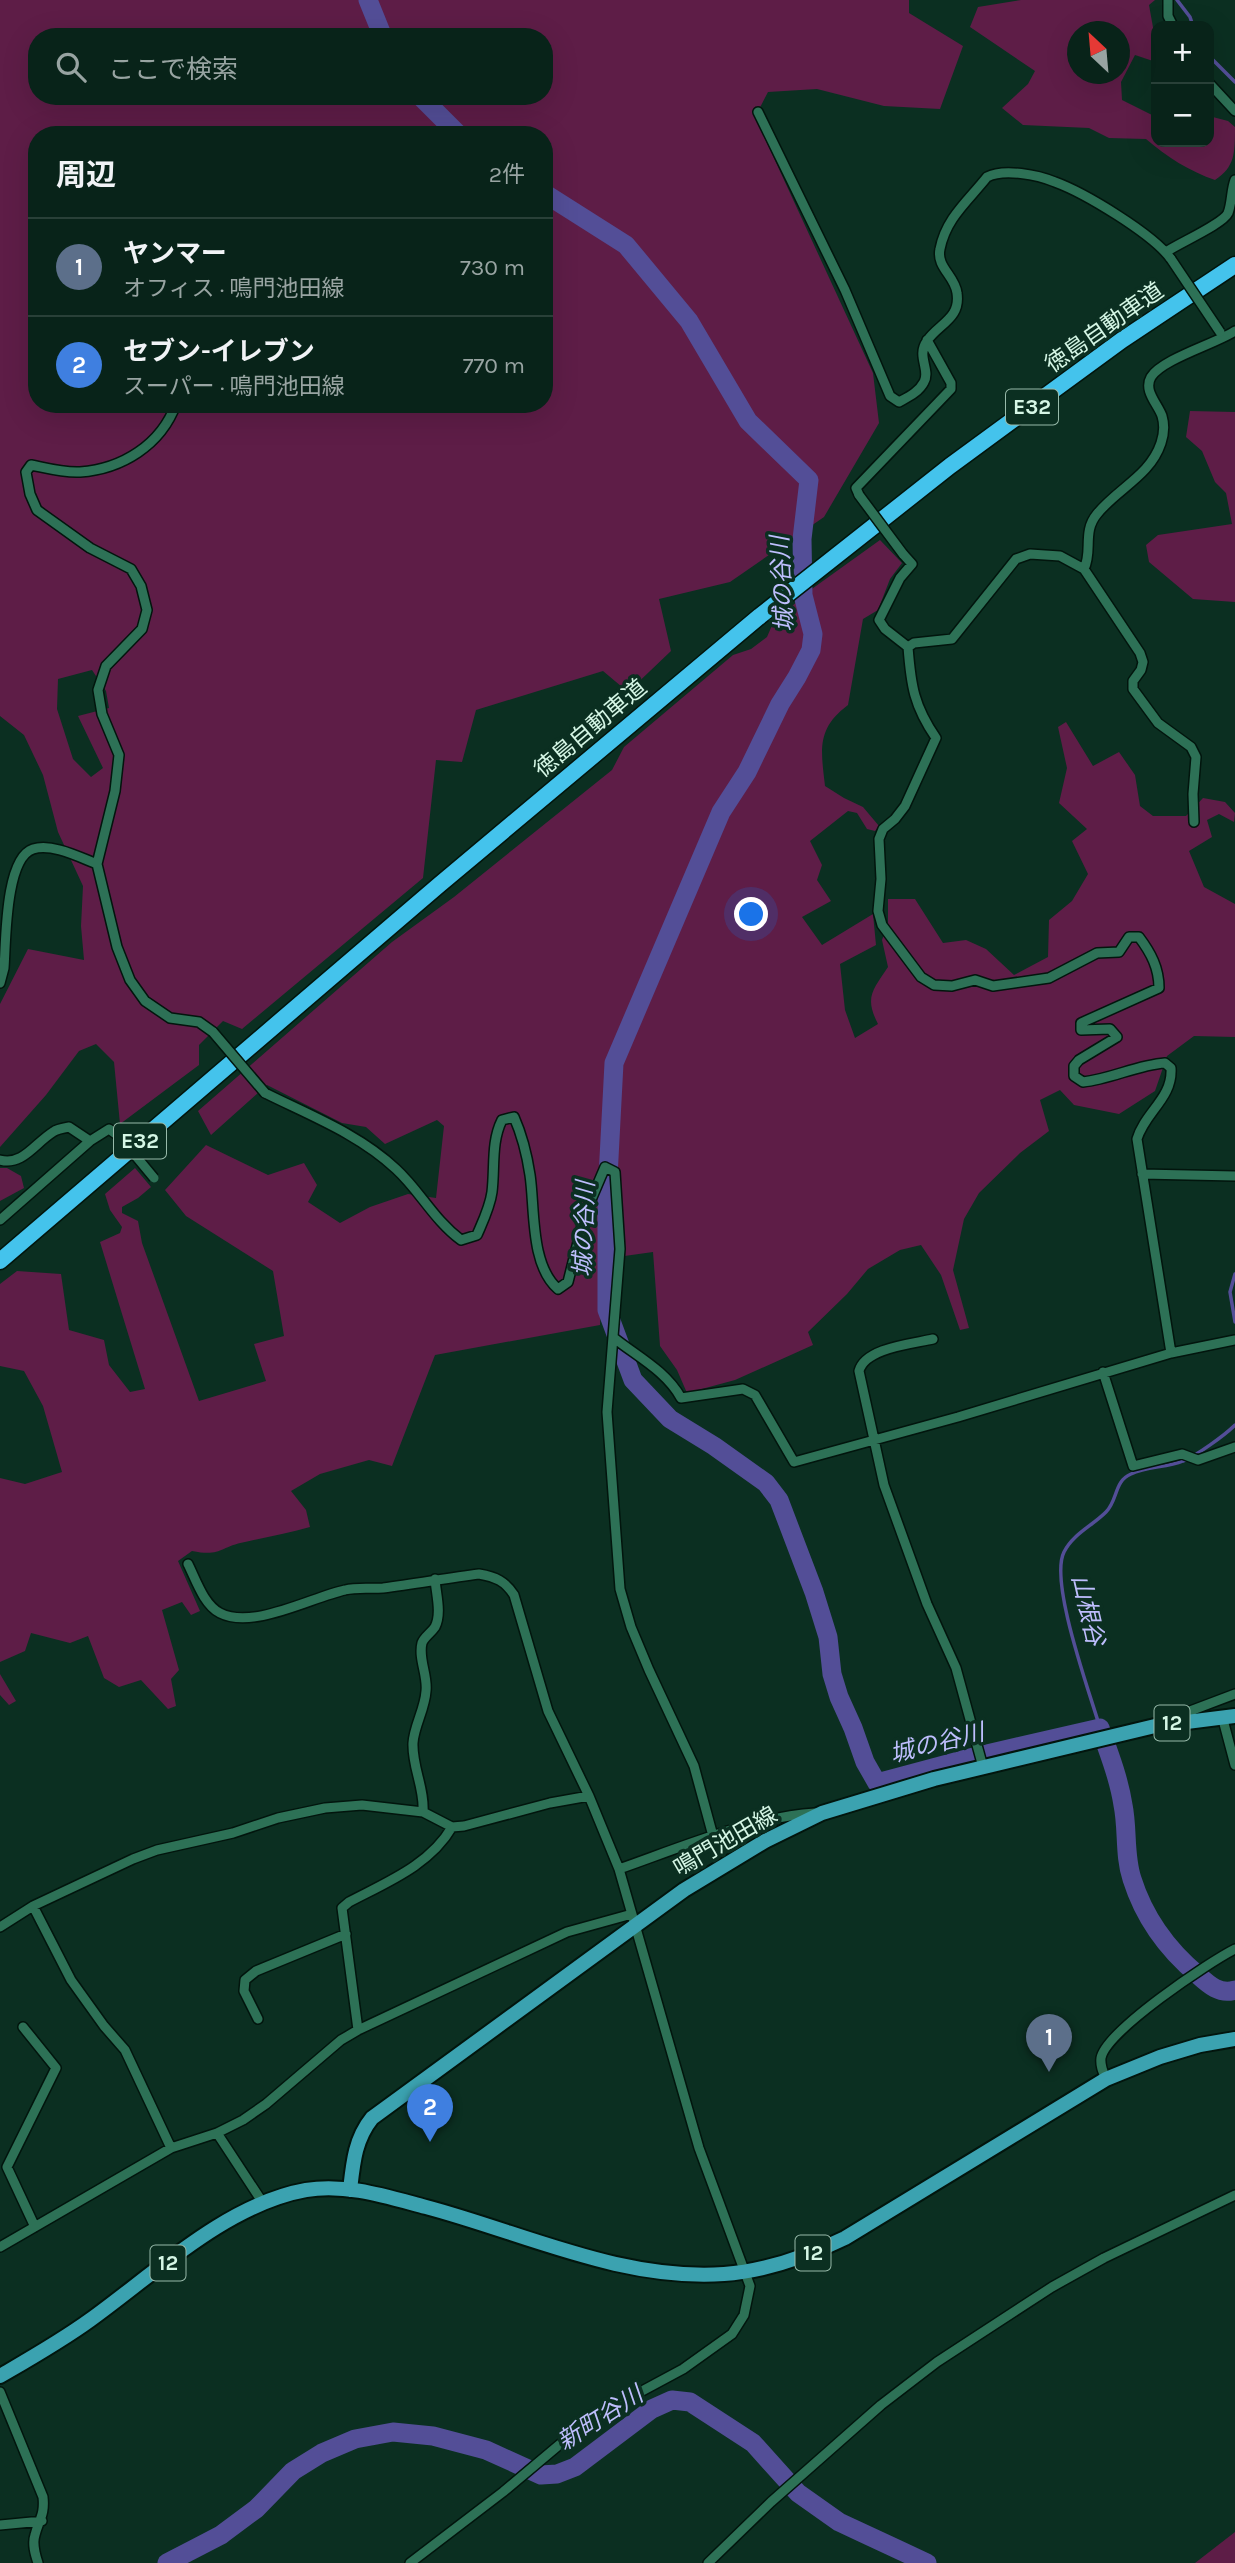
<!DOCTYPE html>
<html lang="ja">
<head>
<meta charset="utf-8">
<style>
  :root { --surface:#082319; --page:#162f26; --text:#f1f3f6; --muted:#98a4a2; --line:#294038; --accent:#ea580c }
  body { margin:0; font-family:Karla,"Noto Sans JP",sans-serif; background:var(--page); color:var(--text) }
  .controls { position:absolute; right:21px; top:21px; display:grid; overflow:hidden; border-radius:14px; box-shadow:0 7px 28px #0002 }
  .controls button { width:63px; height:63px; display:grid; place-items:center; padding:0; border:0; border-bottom:2px solid var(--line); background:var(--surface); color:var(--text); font:35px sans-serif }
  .compass { position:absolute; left:1067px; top:21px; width:63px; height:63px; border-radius:50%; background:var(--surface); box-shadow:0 7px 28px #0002; rotate:334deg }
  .you { position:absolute; left:752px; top:915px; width:24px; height:24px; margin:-18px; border:5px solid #fff; border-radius:50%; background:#1a73e8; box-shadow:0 0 0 10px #1a73e833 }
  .badge { display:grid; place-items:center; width:46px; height:46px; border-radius:50%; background:var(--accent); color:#fff; font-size:23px; font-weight:700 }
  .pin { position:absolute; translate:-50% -58px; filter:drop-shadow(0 2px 4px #0008) }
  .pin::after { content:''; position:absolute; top:37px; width:24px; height:21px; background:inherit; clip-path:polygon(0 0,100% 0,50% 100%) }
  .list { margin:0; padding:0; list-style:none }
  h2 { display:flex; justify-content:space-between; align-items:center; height:91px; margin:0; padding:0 28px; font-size:30px }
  h2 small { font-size:23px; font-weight:400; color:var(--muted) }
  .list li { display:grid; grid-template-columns:46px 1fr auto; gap:21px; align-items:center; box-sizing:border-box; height:98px; padding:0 28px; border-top:2px solid var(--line) }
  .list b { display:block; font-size:26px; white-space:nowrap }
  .list p { margin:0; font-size:23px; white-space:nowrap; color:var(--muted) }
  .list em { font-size:23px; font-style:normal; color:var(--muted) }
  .icon { flex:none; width:38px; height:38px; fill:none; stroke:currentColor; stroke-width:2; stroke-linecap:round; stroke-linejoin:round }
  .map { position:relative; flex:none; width:1235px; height:2563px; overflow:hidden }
  .search { position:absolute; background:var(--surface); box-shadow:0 7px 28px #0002; left:28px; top:28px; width:525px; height:77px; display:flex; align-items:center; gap:18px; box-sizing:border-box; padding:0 24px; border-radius:28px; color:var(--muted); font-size:26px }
  .panel { position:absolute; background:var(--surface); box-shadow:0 7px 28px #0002; left:28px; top:126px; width:525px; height:287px; border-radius:28px }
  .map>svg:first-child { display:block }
</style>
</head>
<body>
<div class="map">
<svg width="1235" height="2563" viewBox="0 0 1235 2563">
  <rect width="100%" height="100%" fill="#0b2f21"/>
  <path fill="#5e1d47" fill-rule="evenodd" d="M 0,0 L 909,0 L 909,13 L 963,46 L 940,109 L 884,106 L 817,89 L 768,92 L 755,117 L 873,373 L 879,423 L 824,517 L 730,582 L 659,599 L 671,651 L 628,692 L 603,671 L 476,710 L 462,762 L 436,760 L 423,878 L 242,1029 L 223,1021 L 199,1045 L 199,1065 L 120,1124 L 114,1062 L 96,1044 L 79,1051 L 46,1095 L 0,1147 L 0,1004 L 28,949 L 84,960 L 81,926 L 83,886 L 58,832 L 43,775 L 24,735 L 0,716 ZM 37,37 L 544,37 L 544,96 L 37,96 ZM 37,135 L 544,135 L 544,404 L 37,404 ZM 92,670 L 106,691 L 109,708 L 78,716 L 103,768 L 91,777 L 73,759 L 57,709 L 58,679 Z
    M 1021,0 L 1155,0 L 1149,5 L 1156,44 L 1156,62 L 1135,55 L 1121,82 L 1122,100 L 1156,117 L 1156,142 L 1209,142 L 1209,116 L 1228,121 L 1235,127 C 1235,153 1235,167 1215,180 C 1189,171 1167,157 1146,139 L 1109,138 L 1089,128 L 1023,125 L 1002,108 L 1028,84 L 1035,71 L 970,27 L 978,7 ZM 1078,32 L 1120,32 L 1120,74 L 1078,74 Z
    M 1190,411 L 1235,412 L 1235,602 L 1193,599 L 1149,562 L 1146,545 L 1158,535 L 1232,524 L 1226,493 L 1215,482 L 1202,451 L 1186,437 Z
    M 880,540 L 902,563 L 890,579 L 878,610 L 863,619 L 848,705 C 816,729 821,750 825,786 L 844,798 L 863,807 L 879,826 L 875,831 L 867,829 L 857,813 L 848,811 L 810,841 L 822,865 L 817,880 L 831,901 L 802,917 L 822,945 L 873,914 L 876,945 L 840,964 L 845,1010 L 855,1038 L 878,1024 C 864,997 873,990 888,967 L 882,940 L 888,923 L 888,899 L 915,899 L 943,943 L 966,940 L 986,949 L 1014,975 L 1048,957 L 1049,920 L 1072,901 L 1088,874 L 1072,841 L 1087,829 L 1059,803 L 1067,768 L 1058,727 L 1066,722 L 1093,766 L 1119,752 L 1135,775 L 1140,806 L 1153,816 L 1186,816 L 1203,798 L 1225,802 L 1235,813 L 1234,822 L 1219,814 L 1207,820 L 1212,837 L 1189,851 L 1204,887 L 1235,904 L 1235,1037 L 1194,1036 L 1167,1056 L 1155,1091 L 1119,1114 L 1074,1105 L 1060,1090 L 1040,1100 L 1049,1131 L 1020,1153 L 979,1193 L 964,1219 L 953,1270 L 969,1328 L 960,1330 L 941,1275 L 921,1245 L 900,1250 L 868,1269 L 847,1294 L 808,1332 L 813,1345 L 735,1380 L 687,1393 L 677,1370 L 660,1346 L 653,1252 L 603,1259 L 600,1325 L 435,1355 L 392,1466 L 369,1460 L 320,1474 L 291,1491 L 306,1510 L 310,1527 C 288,1533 267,1537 245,1542 C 219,1547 221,1557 192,1551 L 178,1561 L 200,1611 L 191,1615 L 182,1602 L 162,1610 L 179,1670 L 171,1679 L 176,1706 L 168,1709 L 141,1680 L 119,1687 L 104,1678 L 88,1636 L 70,1643 L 31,1633 L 25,1651 L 0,1662 L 0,1478 L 25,1484 L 62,1472 L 43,1406 L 24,1371 L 0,1366 L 0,1284 L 17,1271 L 61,1274 L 69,1330 L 104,1340 L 109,1365 L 130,1392 L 145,1389 L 100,1242 L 120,1233 L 122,1227 L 110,1210 L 105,1194 L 135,1168 L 151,1187 L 138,1198 L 122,1207 L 122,1213 L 138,1221 L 142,1243 L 199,1401 L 266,1381 L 254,1344 L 284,1336 L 273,1271 L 186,1216 L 165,1190 L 206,1145 L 268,1175 L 304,1163 L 317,1185 L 308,1202 L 340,1223 L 370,1207 L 408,1194 L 436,1198 L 444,1126 L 437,1120 L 385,1144 L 366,1127 L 342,1123 L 267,1085 L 211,1135 L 198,1111 L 392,942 L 454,897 L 612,770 L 624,747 L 733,655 L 751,649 L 767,637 L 773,623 L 809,591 Z
    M 0,1168 L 7,1168 L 21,1176 L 24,1188 L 0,1201 Z
    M 0,1674 L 16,1701 L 9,1705 L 0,1695 Z
    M 1235,2532 L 1235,2563 L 1195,2563 Z"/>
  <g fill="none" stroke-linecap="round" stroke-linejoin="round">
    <path stroke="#534e97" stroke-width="3.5" d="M 1177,0 L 1190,17 L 1193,26
      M 1209,56 L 1235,82
      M 1235,1274 L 1230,1292 L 1235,1322
      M 1100,1728 C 1090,1693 1049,1582 1064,1552 C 1073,1534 1092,1526 1106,1512 C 1118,1500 1114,1481 1131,1474 C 1147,1466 1166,1468 1183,1461 C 1196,1456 1225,1435 1235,1425"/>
    <path stroke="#534e97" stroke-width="19" d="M 368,0 L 383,37
      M 420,96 L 459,135
      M 544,193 L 626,245 L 689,321 L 748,421 L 809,480 L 802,539 L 803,595 L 813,634 L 811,650 L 797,677 L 780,704 L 747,772 L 721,812 L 614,1063 L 607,1196 L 607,1310 L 633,1380 L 670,1419 L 714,1446 L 766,1483 L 779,1500 L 814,1592 L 828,1637 L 832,1674 L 839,1697 L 853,1728 L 865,1762 L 877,1783 L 974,1757 L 1100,1728 C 1109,1753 1119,1779 1123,1805 C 1128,1829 1124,1855 1132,1879 C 1144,1917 1168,1950 1198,1975 C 1209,1985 1220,1995 1235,1990
      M 167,2563 L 221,2535 L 256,2509 L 293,2471 L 322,2453 L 355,2439 L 393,2432 L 433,2436 L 486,2450 L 541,2475 L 557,2474 L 575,2467 L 652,2409 L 672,2400 L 690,2402 L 753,2443 L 798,2493 L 839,2522 L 927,2563"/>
    <defs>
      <path id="street" d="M 1168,0 L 1168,16 L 1173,26
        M 1209,83 L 1235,111
        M 758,112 L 845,290 L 890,396 L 899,402 C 908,397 919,392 924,382 C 931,370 916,356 927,341 C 938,324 961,319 957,293 C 955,276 936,267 940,249 C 946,218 968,201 987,177 C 1004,168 1038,175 1055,182 C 1085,193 1153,234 1171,259
        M 1166,252 C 1179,243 1223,224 1228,213 C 1232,203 1231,190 1235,180
        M 176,404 C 161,445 122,469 80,472 C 64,473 46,468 31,465 L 26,472 L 30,494 L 37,510 L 90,548 L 131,569 L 141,586 L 147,610 L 142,629 L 106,666 L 98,690 L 102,714 L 119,755 L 115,791 L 97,864 L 117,947 L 130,980 L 145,1001 L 170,1018 L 199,1022 L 213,1032
        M 859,495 L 856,488 L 951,389 L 951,383 L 927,340
        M 903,554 L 912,564 L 900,578 L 879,620 L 885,629 L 908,647 C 911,686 914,706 936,738 L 905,806 L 895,819 L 883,829 L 879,839 L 881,879 L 878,911 L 882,925 L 921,977 L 934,985 L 952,986 L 975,980 L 993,986 L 1049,978 L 1097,953 L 1119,952 L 1129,937 L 1139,937 C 1151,953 1159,968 1159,988 L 1081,1023 L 1081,1030 L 1110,1029 L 1117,1037 L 1079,1060 L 1074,1066 L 1074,1076 L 1083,1082 C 1111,1079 1137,1065 1165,1063 L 1171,1068 C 1173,1098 1145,1112 1137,1139 L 1171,1353
        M 1084,569 C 1093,551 1082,532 1097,514 C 1118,488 1150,476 1161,443 C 1164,434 1165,426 1162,416 C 1158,404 1143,391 1151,377 C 1162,359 1215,344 1235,331
        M 908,647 L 914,643 L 952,639 L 1016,559 L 1030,554 L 1060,556 L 1084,569 L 1140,653 L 1143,662 L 1141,670 L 1133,681 L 1133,689 L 1158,723 L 1191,747 L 1196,757 L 1193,794 L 1194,822
        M 0,983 L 4,968 C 6,942 5,858 33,849 C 52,843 79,857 97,864
        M 265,1093 C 309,1115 359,1134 396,1169 C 420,1191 434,1220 461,1240 L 477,1235 C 483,1221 490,1207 492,1192 C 495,1167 491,1142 502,1120 L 514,1117 C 522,1135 527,1155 530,1175 C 535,1208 530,1265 558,1289 L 568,1282 L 585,1214 L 605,1167 L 615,1172 L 620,1249 L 607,1412 L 620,1589 L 631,1627 L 649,1670 L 694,1766 L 713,1836
        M 0,1160 C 23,1166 35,1143 53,1132 C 57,1129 63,1128 69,1127 L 90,1141
        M 1142,1174 L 1235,1176
        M 0,1220 L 90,1141 L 109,1129 L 120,1137
        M 614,1338 C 638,1357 666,1371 681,1398 L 743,1389 L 755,1395 L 794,1462 L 958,1417 L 1171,1353 L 1235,1340
        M 933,1339 C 911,1344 865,1348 859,1371 L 884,1485 L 927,1604 L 956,1668 L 983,1767
        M 1103,1372 L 1133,1466 L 1182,1454 L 1198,1460 L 1235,1447
        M 188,1564 C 196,1580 204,1605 220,1613 C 253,1630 312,1597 345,1590 C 357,1587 370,1589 383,1588 C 415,1584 447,1578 479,1574 C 496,1577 505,1581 514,1595 L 548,1711 L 589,1796 L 619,1869 L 699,2148 L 750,2286 L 744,2315 L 732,2334 L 683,2369 L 616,2405 L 559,2445 L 503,2492 L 410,2563
        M 1222,1716 L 1235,1765
        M 1193,1720 L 1190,1711 L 1235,1694
        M 423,1812 C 425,1789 412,1767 413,1743 C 414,1726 425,1709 426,1691 C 428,1676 418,1658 422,1643 C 424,1637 431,1633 435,1627 C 442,1613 436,1594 435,1579
        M 619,1869 C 679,1848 752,1817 815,1813
        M 33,1906 L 71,1980 L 104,2026 L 125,2050 L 171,2148
        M 0,1927 L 33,1906 L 133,1859 L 157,1850 L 233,1833 L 278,1818 L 325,1808 L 362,1805 L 423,1812 L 452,1827 L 464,1826 L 550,1803 L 589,1796
        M 258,2019 L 244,1991 L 245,1980 L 256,1971 L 346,1934
        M 23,2027 L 56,2068 L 7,2167 L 35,2227
        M 358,2030 L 342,1908 L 349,1902 C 387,1882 430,1865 452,1827
        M 1106,2079 C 1103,2072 1100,2066 1101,2058 C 1106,2031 1209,1962 1235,1949
        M 217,2133 L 263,2203
        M 0,2247 L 171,2148 L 217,2133 L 243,2120 L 266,2104 L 341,2040 L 358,2030 L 567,1932 L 632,1914
        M 0,2392 L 43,2497 C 45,2515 39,2519 35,2535 C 32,2544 35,2554 38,2563
        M 0,2525 L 42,2521
        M 708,2563 L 771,2502 L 881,2405 L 937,2362 L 1052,2287 L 1104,2258 L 1235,2195"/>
      <path id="primary" d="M 350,2190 C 353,2163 355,2139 372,2118 L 684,1890 L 765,1841 L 822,1813 L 934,1779 L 1155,1726 L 1235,1716
        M 0,2376 C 31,2358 61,2341 90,2320 C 154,2274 227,2204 306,2190 C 346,2183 388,2197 426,2207 C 524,2233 621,2281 724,2274 C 766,2271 808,2256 845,2238 L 1106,2079 L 1160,2057 L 1200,2045 L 1235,2039"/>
      <path id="highway" d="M 0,1261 L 439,885 L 760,616 L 950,466 L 1122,340 L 1235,265"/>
    </defs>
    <use href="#street" stroke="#02150d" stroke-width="12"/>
    <use href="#primary" stroke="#02150d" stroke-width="18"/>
    <use href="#highway" stroke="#02150d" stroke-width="19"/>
    <use href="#street" stroke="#2d7156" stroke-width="9"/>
    <use href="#primary" stroke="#3ba2b0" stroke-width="14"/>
    <use href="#highway" stroke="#44c3ec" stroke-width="16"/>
    <defs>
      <path id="street-bridge" d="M 1171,259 L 1220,332
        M 859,495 L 903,554
        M 213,1032 L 265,1093
        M 120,1137 L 154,1178"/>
    </defs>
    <use href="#street-bridge" stroke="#02150d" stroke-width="12" stroke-linecap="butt"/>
    <use href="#street-bridge" stroke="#2d7156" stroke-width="9"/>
  </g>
  <g text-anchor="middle" stroke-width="7" stroke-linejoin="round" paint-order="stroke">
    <g fill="#0b2f21" stroke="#98baaa" stroke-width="2">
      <rect x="1006" y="389.5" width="52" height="35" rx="5"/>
      <rect x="114" y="1123.5" width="52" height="35" rx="5"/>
      <rect x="1154.5" y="1705.5" width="35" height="35" rx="5"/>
      <rect x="795.5" y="2235.5" width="35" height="35" rx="5"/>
      <rect x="150.5" y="2245.5" width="35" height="35" rx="5"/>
    </g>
    <g font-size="21" font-weight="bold" fill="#d5f6e5">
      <text x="1032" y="414">E32</text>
      <text x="140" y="1148">E32</text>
      <text x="1172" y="1730">12</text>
      <text x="813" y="2260">12</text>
      <text x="168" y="2270">12</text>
    </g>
    <g font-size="23" fill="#d5f6e5" stroke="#0b2f21">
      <text transform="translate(1104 327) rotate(-35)" y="8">徳島自動車道</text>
      <text transform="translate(590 728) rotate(-40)" y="8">徳島自動車道</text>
      <text transform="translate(725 1841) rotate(-30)" y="8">鳴門池田線</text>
    </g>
    <g font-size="24" font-style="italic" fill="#bebefd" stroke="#0b2f21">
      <text transform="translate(782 584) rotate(-93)" y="8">城の谷川</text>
      <text transform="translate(584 1229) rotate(-88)" y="8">城の谷川</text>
      <text transform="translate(1088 1610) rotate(77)" y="8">山根谷</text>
      <text transform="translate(937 1743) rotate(-14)" y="8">城の谷川</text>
      <text transform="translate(600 2418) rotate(-33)" y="8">新町谷川</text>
    </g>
  </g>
</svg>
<div class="controls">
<button>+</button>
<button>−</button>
</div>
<svg class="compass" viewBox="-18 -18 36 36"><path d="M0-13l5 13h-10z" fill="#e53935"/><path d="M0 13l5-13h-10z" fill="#98a4a2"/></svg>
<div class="you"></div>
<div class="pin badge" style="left:1049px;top:2072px;background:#5c6f8a">1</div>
<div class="pin badge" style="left:430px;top:2142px;background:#3f7fe0">2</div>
<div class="search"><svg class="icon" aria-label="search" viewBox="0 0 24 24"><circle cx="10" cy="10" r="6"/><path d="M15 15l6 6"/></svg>ここで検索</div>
<section class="panel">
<h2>周辺<small>2件</small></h2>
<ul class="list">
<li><span class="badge" style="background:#5c6f8a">1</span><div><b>ヤンマー</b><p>オフィス · 鳴門池田線</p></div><em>730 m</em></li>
<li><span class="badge" style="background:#3f7fe0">2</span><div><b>セブン-イレブン</b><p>スーパー · 鳴門池田線</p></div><em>770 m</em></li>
</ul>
</section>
</div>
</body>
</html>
